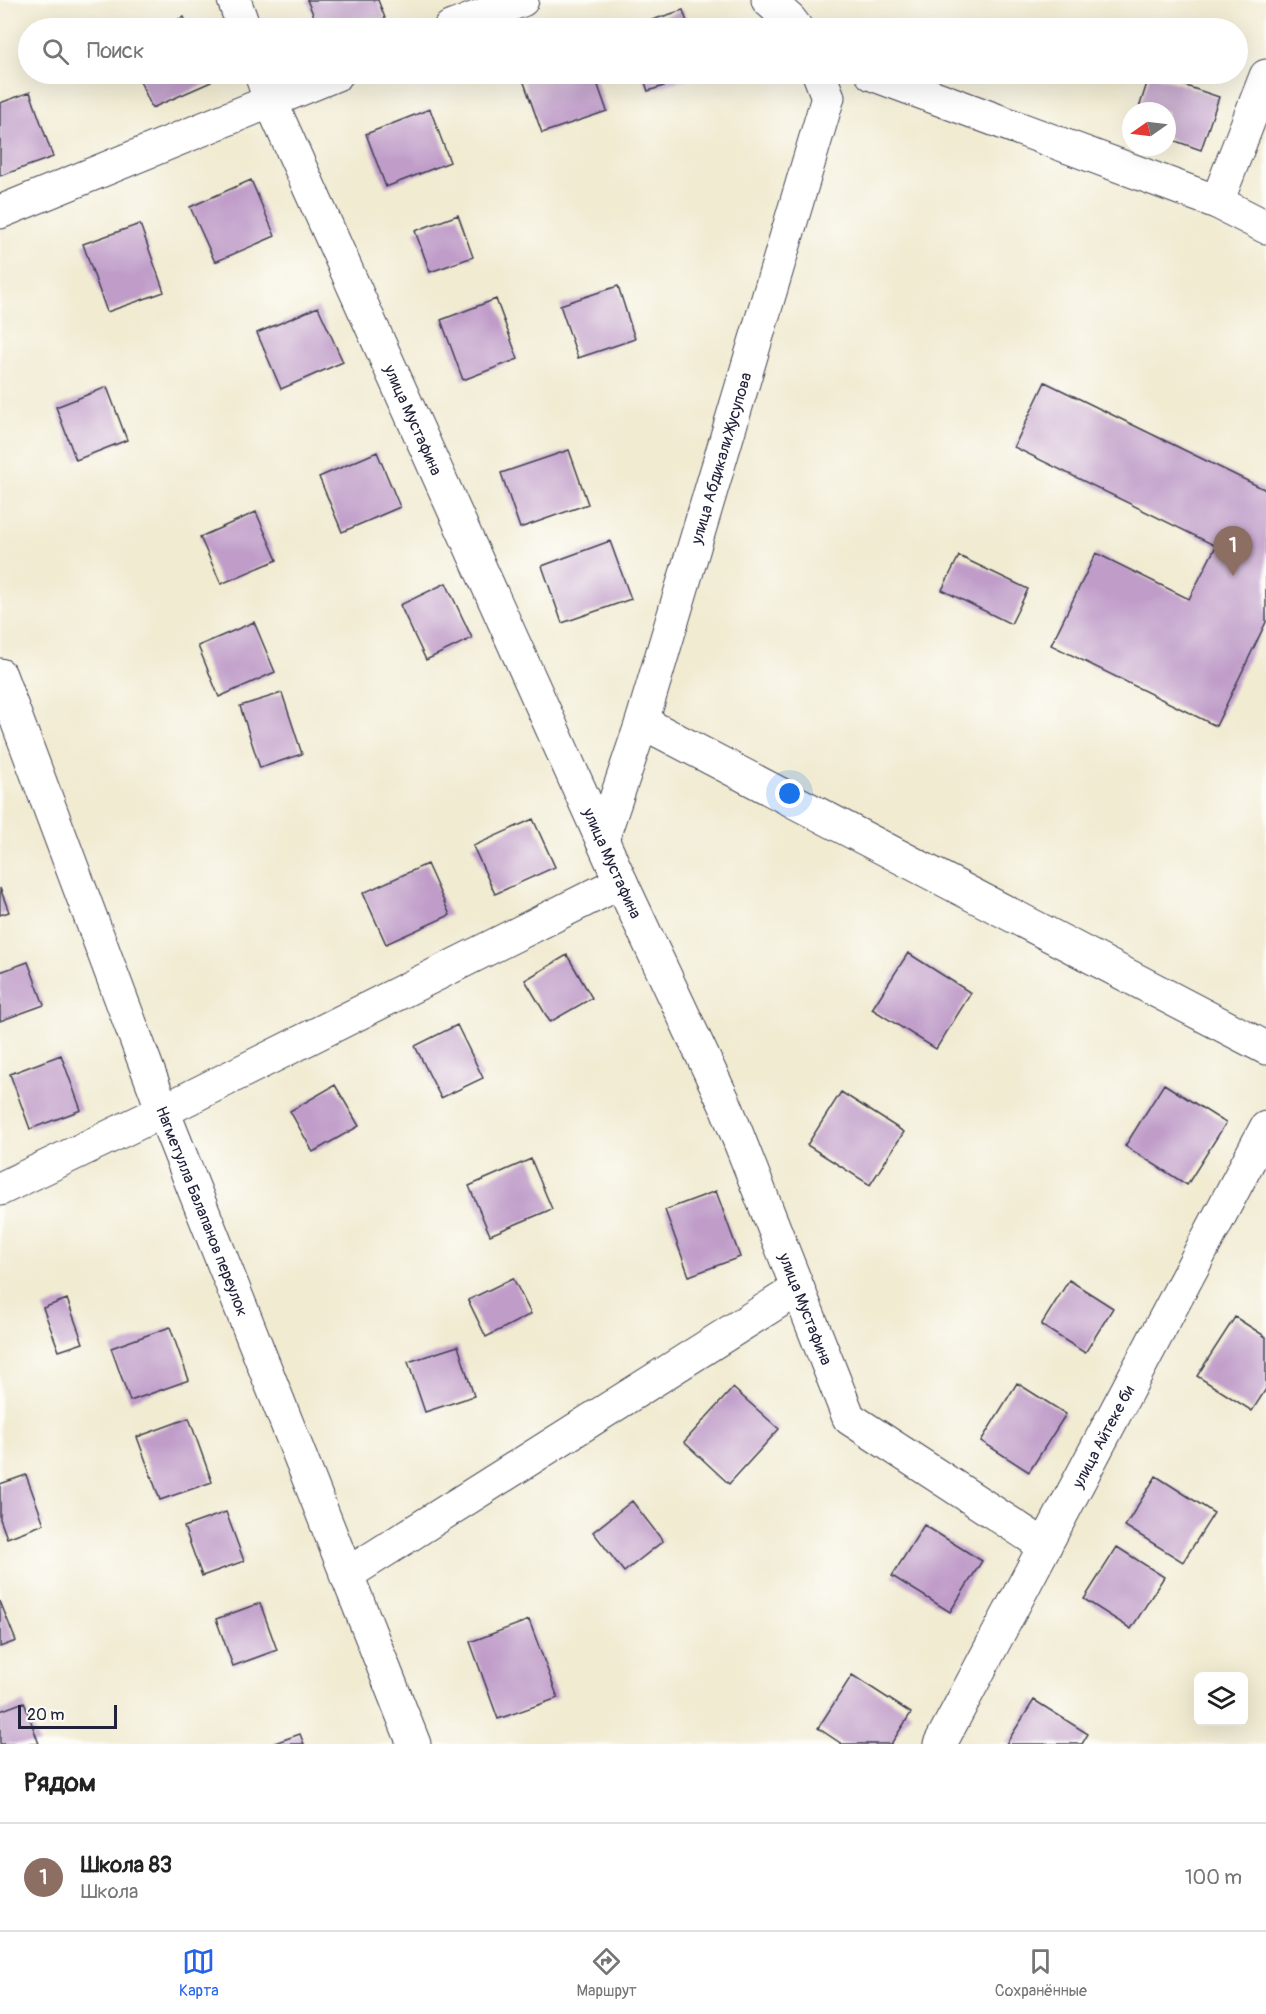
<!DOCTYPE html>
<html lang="ru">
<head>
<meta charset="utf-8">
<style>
  :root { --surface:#fff; --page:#f6f6f6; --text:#222; --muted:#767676; --line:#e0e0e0; --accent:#2563eb }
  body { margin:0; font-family:Pangolin,sans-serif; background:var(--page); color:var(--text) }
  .controls { position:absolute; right:18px; bottom:18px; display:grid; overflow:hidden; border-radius:9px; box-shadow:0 6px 24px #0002 }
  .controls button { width:54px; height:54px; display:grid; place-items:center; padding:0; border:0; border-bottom:2px solid var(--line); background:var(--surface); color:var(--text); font:30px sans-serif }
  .compass { position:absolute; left:1122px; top:102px; width:54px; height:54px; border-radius:50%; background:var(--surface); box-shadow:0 6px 24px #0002; rotate:256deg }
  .scale { position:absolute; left:18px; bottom:15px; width:99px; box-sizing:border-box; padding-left:6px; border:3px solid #22223b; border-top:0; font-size:16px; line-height:21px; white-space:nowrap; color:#22223b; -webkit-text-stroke:4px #fdfcf7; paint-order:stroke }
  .you { position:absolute; left:790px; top:794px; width:21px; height:21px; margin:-15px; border:4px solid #fff; border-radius:50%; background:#1a73e8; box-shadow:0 0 0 9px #1a73e833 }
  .badge { display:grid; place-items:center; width:39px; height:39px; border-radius:50%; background:var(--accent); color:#fff; font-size:20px; font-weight:700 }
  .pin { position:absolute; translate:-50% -50px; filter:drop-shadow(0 2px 3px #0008) }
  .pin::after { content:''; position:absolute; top:32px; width:21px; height:18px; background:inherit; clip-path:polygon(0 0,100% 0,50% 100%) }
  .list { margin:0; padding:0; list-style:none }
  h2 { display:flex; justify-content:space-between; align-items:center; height:78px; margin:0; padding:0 24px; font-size:26px }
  h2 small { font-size:20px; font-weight:400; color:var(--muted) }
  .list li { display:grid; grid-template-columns:39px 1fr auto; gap:18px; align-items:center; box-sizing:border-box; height:108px; padding:0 24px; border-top:2px solid var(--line) }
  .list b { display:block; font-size:22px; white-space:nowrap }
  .list p { margin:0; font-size:20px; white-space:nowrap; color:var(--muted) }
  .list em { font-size:20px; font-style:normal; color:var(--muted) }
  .icon { flex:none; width:33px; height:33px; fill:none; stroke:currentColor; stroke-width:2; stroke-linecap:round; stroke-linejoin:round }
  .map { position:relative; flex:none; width:1266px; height:1744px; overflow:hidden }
  .search { position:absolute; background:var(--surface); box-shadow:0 6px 24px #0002; left:18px; right:18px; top:18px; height:66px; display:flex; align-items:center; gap:15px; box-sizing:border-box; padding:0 21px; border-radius:33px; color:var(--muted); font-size:22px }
  .sheet { height:186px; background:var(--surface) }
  nav { display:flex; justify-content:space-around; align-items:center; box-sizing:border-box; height:84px; border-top:2px solid var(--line); background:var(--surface); font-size:16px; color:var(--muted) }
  nav a { display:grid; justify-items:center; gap:3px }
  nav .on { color:var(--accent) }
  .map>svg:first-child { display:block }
</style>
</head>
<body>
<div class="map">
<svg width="1266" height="1744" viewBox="0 0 1266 1744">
  <rect width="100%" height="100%" fill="#fdfcf7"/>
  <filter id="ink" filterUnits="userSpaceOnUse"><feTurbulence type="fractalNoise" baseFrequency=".0167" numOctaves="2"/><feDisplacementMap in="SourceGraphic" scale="12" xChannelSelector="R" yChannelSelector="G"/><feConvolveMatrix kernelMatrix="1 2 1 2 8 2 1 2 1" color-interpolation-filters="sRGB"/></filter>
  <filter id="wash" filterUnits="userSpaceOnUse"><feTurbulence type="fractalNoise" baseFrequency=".008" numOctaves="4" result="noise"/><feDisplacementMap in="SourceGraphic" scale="24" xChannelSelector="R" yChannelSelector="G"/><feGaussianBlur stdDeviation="1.35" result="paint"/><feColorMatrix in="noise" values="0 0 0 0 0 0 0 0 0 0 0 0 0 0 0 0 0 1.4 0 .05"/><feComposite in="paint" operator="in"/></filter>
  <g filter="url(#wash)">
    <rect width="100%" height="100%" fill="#f1ebd2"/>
    <g id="blocks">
      <path fill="#c09dc9" d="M 307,0 L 378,0 L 385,18 L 360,28 L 319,28 Z
        M 683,10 L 689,28 L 627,28 Z
        M 184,17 L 189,28 L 156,28 Z
        M 137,74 L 208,74 L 211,82 L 152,108 Z
        M 521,74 L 594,74 L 607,111 L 542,133 Z
        M 642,74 L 701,74 L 648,91 Z
        M 1150,74 L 1219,97 L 1201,150 L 1167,138 L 1167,111 L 1138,111 Z
        M 30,92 L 53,157 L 0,176 L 0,103 Z
        M 430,109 L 450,162 L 386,187 L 366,134 Z
        M 251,180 L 275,236 L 215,262 L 190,207 Z
        M 458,215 L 473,257 L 430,272 L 415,231 Z
        M 140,224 L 164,292 L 107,312 L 83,244 Z
        M 618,286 L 635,339 L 578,358 L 560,305 Z
        M 496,299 L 518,359 L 463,380 L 441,320 Z
        M 318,307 L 343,362 L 281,389 L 257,333 Z
        M 1045,382 L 1266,490 L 1266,622 L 1216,726 L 1051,645 L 1096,553 L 1189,599 L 1216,546 L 1014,447 Z
        M 107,387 L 127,440 L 76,460 L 56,407 Z
        M 569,450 L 588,504 L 520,528 L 501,473 Z
        M 377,452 L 400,507 L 342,532 L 319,477 Z
        M 256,512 L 277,560 L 221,584 L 200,537 Z
        M 610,541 L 631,599 L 562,623 L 542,566 Z
        M 959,556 L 1028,589 L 1011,624 L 942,590 Z
        M 446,583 L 472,638 L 426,660 L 400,605 Z
        M 254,622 L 275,672 L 219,697 L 198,646 Z
        M 282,693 L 302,754 L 260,768 L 240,706 Z
        M 533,819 L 555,867 L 495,894 L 473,846 Z
        M 427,864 L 450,915 L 386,944 L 363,893 Z
        M 0,888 L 9,912 L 0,915 Z
        M 908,953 L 971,993 L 936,1049 L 872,1009 Z
        M 567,955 L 592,998 L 550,1022 L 525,980 Z
        M 28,962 L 44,1005 L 0,1021 L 0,972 Z
        M 457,1025 L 483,1078 L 441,1098 L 415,1046 Z
        M 61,1055 L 81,1110 L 30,1129 L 10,1074 Z
        M 1164,1084 L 1226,1123 L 1187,1185 L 1125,1146 Z
        M 335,1085 L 359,1126 L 313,1152 L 290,1111 Z
        M 841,1092 L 904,1132 L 870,1185 L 807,1145 Z
        M 531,1159 L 552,1209 L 490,1235 L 469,1186 Z
        M 716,1191 L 740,1257 L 689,1276 L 665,1210 Z
        M 513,1278 L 531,1314 L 486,1337 L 468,1300 Z
        M 1069,1280 L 1113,1308 L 1085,1353 L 1041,1325 Z
        M 67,1299 L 83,1343 L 59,1351 L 43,1308 Z
        M 1235,1317 L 1266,1337 L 1266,1389 L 1252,1411 L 1197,1376 Z
        M 170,1327 L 189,1380 L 130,1401 L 111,1348 Z
        M 458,1346 L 474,1396 L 425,1412 L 408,1362 Z
        M 1017,1383 L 1066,1414 L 1029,1472 L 981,1441 Z
        M 733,1388 L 779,1429 L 729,1484 L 684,1442 Z
        M 189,1418 L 212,1482 L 160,1500 L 137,1437 Z
        M 26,1475 L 44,1524 L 7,1538 L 0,1519 L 0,1484 Z
        M 1156,1476 L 1214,1513 L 1183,1562 L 1125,1526 Z
        M 632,1501 L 663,1541 L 624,1572 L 593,1532 Z
        M 226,1512 L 244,1561 L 202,1576 L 184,1527 Z
        M 924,1525 L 982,1561 L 950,1612 L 892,1576 Z
        M 1117,1547 L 1164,1577 L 1131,1629 L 1084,1599 Z
        M 0,1601 L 16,1641 L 0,1647 Z
        M 260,1603 L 277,1650 L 233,1666 L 216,1619 Z
        M 529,1620 L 558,1698 L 498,1719 L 470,1642 Z
        M 852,1675 L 911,1713 L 891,1744 L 842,1744 L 818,1728 Z
        M 1034,1700 L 1088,1734 L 1082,1744 L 1006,1744 Z
        M 24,1702 L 39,1744 L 0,1744 L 0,1711 Z
        M 300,1734 L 304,1744 L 272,1744 Z"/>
    </g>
  </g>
  <g filter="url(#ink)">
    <use href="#blocks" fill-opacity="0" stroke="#414052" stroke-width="1.5"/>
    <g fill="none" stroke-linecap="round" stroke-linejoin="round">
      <defs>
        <g id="minor">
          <path d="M 234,0 L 244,28"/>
          <path d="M 768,0 L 790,20 L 796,28"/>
          <path d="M 450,28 L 522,0"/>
          <path id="s1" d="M 261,74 L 270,100 L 621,882 L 725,1104 L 849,1418 L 1045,1546"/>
          <path d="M 872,74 L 1217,202 L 1266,227"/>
          <path d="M 1217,202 L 1266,76"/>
          <path d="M 0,212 L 337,74"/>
          <path id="s2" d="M 0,675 L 163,1111 L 414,1744"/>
          <path d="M 642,722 L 1266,1048"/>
          <path id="s3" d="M 602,840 L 642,722 L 828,97 L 819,74"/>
          <path d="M 0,1189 L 163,1111 L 621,882"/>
          <path d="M 346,1575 L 798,1289"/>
          <path id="s4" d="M 940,1744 L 1266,1128"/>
        </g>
      </defs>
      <use href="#minor" stroke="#414052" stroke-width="35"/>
      <use href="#minor" stroke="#fff" stroke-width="33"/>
    </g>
  </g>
  <g text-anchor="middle" stroke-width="5" stroke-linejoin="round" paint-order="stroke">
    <g font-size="16" fill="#22223b" stroke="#fdfcf7">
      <text dy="6" stroke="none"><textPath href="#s1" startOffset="378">улица Мустафина</textPath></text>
      <text dy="6" stroke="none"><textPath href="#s3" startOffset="400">улица Абдикали Жусупова</textPath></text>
      <text dy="6" stroke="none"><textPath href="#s1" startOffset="864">улица Мустафина</textPath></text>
      <text dy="6" stroke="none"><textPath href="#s2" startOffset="573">Нагметулла Балапанов переулок</textPath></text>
      <text dy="6" stroke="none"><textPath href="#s1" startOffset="1350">улица Мустафина</textPath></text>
      <text dy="6" stroke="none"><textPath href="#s4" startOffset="348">улица Айтеке би</textPath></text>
    </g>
  </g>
</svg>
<div class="controls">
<button><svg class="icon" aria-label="layers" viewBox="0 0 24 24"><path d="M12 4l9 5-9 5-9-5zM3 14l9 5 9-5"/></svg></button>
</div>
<svg class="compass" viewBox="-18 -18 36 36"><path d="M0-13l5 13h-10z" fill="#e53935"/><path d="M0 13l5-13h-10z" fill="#767676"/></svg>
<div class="scale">20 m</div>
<div class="you"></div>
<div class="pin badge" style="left:1233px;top:576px;background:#8d6e63">1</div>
<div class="search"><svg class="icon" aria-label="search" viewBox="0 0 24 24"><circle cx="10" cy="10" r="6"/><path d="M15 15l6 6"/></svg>Поиск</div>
</div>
<section class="sheet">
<h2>Рядом<small></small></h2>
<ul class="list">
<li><span class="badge" style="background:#8d6e63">1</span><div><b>Школа 83</b><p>Школа</p></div><em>100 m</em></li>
</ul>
</section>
<nav>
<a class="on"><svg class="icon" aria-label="map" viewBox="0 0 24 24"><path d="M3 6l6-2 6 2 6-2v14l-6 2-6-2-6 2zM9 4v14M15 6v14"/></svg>Карта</a>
<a><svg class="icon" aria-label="directions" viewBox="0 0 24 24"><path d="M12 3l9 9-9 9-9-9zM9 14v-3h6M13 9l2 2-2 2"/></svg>Маршрут</a>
<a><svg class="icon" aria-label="saved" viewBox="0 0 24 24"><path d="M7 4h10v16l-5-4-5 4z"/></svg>Сохранённые</a>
</nav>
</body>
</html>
